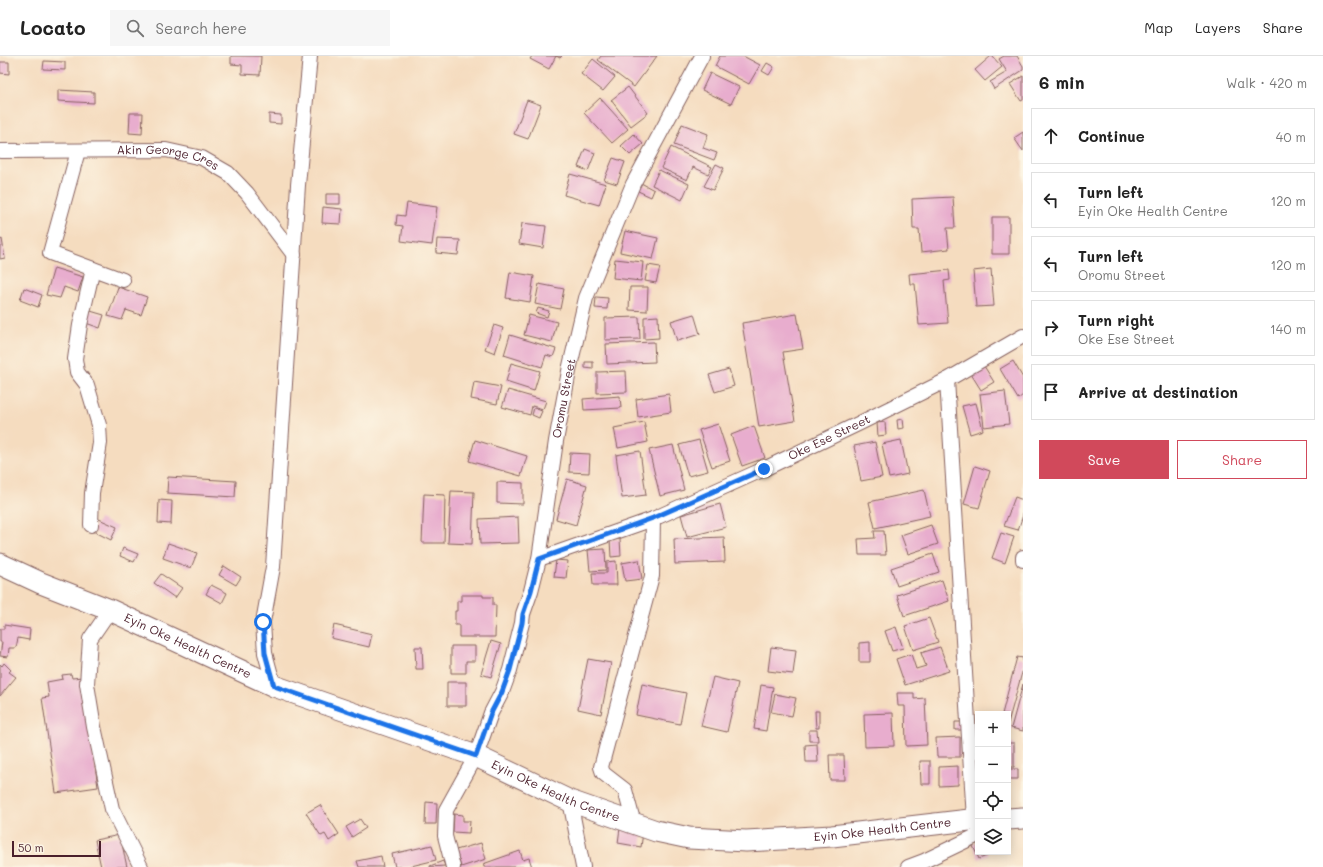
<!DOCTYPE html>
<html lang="en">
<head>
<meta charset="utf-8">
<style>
  :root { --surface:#fff; --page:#f6f6f6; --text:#222; --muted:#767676; --line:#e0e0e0; --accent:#d1495b }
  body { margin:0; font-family:Mali,sans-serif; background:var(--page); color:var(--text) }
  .controls { position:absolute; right:12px; bottom:12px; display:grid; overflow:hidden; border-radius:0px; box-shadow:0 2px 10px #0003 }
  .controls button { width:36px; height:36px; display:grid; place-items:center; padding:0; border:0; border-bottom:1px solid var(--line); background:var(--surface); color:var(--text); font:20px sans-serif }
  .scale { position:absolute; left:12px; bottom:10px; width:89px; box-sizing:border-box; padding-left:4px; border:2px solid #4a1f2b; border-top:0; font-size:11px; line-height:14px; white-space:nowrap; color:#4a1f2b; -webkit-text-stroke:3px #fcf5e5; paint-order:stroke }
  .stop { position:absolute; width:12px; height:12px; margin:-9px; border:3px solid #1a73e8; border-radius:50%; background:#fff }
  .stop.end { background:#1a73e8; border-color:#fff; box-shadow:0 1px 4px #0008 }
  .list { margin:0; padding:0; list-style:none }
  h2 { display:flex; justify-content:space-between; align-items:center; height:52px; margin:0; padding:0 16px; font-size:17px }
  h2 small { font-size:13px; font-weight:400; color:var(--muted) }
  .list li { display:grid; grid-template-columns:26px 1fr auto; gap:12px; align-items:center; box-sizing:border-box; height:56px; margin:0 8px 8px; padding:0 8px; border:1px solid var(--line); border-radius:0px }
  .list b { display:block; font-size:15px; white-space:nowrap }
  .list p { margin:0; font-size:13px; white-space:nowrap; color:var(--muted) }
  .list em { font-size:13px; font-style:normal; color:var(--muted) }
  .actions { display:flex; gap:8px; padding:12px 16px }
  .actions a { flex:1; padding:9px 0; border:1px solid var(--accent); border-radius:0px; text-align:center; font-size:14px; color:var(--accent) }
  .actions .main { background:var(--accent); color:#fff }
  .icon { flex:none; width:22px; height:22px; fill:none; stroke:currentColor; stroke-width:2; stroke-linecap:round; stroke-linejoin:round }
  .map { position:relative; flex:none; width:1023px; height:811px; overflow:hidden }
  header { display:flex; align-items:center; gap:24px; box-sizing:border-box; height:56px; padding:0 20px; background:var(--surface); border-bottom:1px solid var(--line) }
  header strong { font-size:19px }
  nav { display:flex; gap:22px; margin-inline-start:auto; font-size:14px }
  .search { width:280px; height:36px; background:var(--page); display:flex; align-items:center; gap:10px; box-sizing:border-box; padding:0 14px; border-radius:0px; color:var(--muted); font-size:15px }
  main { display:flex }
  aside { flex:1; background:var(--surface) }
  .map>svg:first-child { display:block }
</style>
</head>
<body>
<header>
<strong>Locato</strong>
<div class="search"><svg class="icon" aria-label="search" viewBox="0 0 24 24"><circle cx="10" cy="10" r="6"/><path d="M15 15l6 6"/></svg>Search here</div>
<nav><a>Map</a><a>Layers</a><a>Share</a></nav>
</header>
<main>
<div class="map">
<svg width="1023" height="811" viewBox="0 0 1023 811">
  <rect width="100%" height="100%" fill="#fcf5e5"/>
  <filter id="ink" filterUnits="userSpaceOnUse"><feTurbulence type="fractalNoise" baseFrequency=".025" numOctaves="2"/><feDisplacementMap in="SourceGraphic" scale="8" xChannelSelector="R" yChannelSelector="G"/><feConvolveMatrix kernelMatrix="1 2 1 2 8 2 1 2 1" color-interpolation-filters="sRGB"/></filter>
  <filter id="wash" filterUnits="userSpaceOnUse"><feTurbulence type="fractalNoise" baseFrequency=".012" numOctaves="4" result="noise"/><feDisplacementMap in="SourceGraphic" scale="16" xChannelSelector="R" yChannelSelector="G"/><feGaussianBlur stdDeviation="0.9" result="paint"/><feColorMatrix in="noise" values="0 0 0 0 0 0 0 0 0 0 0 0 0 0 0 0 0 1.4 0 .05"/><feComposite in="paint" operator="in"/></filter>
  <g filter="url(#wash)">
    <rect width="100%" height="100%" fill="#f5dcbf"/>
    <g id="blocks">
      <path fill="#e8adce" d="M 231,0 L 261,0 L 260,19 L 242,18 L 242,9 L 231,8 Z
        M 532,0 L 562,0 L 560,2 L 556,0 L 549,13 L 530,3 Z
        M 601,0 L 657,0 L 634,31 L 598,4 Z
        M 720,0 L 743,0 L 760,9 L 749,28 L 715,10 Z
        M 991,0 L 992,0 L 1002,11 L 985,25 L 975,14 Z
        M 1004,0 L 1017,0 L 1023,10 L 1023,14 L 994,33 L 990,26 L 1007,16 L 999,3 Z
        M 593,3 L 615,21 L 603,35 L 581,18 Z
        M 44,5 L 65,6 L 65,14 L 43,13 Z
        M 0,6 L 9,6 L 9,18 L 0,17 Z
        M 767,7 L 774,11 L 769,19 L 762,15 Z
        M 710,17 L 739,31 L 731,48 L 702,34 Z
        M 1023,20 L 1023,44 L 1021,45 L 1010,28 Z
        M 628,31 L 648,57 L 631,70 L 611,44 Z
        M 58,34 L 94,36 L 94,47 L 58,45 Z
        M 600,42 L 628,73 L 612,87 L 584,57 Z
        M 527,44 L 541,49 L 528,83 L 514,78 Z
        M 130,57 L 143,57 L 142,78 L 129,77 Z
        M 269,58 L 281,59 L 281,68 L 269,67 Z
        M 682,68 L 708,78 L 703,92 L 717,97 L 714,104 L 674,89 Z
        M 1023,76 L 1023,95 L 1014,82 Z
        M 634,78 L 643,88 L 630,99 L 621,90 Z
        M 671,91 L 712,111 L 708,118 L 693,111 L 687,124 L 661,112 Z
        M 585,93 L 595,97 L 588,115 L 578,111 Z
        M 613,102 L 625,106 L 617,128 L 604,124 Z
        M 716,108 L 724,112 L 713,134 L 704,130 Z
        M 659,114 L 689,128 L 682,144 L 652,129 Z
        M 570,118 L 606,128 L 599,149 L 564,139 Z
        M 641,127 L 654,134 L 651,141 L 638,135 Z
        M 326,138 L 340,138 L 340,148 L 326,148 Z
        M 953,141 L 955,172 L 947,172 L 949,193 L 921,196 L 919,173 L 913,173 L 912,143 Z
        M 407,147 L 437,151 L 432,189 L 401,185 L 403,170 L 396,169 L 397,159 L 405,160 Z
        M 323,151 L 342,153 L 341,168 L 322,167 Z
        M 992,161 L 1009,161 L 1009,198 L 992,198 Z
        M 522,167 L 546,170 L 543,192 L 519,188 Z
        M 625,175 L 658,182 L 653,203 L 620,196 Z
        M 2,183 L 5,202 L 0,203 L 0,184 Z
        M 437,183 L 460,184 L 458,199 L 436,197 Z
        M 615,203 L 643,206 L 641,225 L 613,222 Z
        M 648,209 L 660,211 L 656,227 L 645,225 Z
        M 54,212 L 83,221 L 78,236 L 64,231 L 60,242 L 46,239 Z
        M 991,213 L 994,250 L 976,251 L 973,215 Z
        M 949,214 L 950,224 L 944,225 L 948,267 L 919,269 L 915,228 L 910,228 L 909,218 Z
        M 510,216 L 534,220 L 530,246 L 506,242 Z
        M 539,228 L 564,233 L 560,253 L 535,248 Z
        M 118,231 L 147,241 L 141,259 L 126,254 L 122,264 L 108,260 Z
        M 630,231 L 648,231 L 647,255 L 629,254 Z
        M 24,232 L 42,239 L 38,251 L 20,244 Z
        M 596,241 L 608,242 L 607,253 L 595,252 Z
        M 538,252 L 549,255 L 547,261 L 536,257 Z
        M 87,254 L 104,259 L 100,272 L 83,266 Z
        M 694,258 L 700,278 L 677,285 L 671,265 Z
        M 797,258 L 803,293 L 783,296 L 795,365 L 759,371 L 742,267 Z
        M 529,259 L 557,266 L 552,286 L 524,279 Z
        M 658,260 L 659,282 L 644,283 L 644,261 Z
        M 639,261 L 640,283 L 605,284 L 605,262 Z
        M 494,269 L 503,272 L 495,297 L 485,293 Z
        M 510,279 L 556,293 L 553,301 L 546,299 L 542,311 L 504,299 Z
        M 654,286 L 655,306 L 607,308 L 606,288 Z
        M 1013,305 L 1023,322 L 1023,339 L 1018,343 L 1000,313 Z
        M 585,306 L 593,306 L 593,313 L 585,312 Z
        M 511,307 L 540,315 L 534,335 L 506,326 Z
        M 984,310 L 994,326 L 981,334 L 971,318 Z
        M 729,313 L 734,330 L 715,336 L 709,319 Z
        M 626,315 L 627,336 L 597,337 L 597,316 Z
        M 474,326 L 501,331 L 497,348 L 471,343 Z
        M 508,334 L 546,345 L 543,353 L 532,350 L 530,359 L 502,351 Z
        M 1005,335 L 1009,368 L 984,371 L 980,338 Z
        M 669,338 L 671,356 L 638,361 L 636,343 Z
        M 620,340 L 621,352 L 584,354 L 583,343 Z
        M 976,347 L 983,374 L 970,378 L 962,350 Z
        M 534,352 L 542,355 L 539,362 L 532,359 Z
        M 903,363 L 904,372 L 898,373 L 897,364 Z
        M 644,366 L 648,386 L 618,392 L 614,372 Z
        M 885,366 L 886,379 L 878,380 L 877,367 Z
        M 718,368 L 730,405 L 712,411 L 699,374 Z
        M 754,370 L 765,402 L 742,410 L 731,379 Z
        M 475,384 L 527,400 L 521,420 L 469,405 Z
        M 699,384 L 708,415 L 688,420 L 679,389 Z
        M 901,384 L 908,418 L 889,422 L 882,388 Z
        M 875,386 L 882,421 L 861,425 L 854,390 Z
        M 673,389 L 684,434 L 660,440 L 649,394 Z
        M 640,395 L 646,439 L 622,442 L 616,399 Z
        M 570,397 L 590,398 L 589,417 L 569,416 Z
        M 975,410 L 990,415 L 979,452 L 964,448 Z
        M 168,421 L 236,425 L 235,441 L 167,437 Z
        M 567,423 L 587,429 L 576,469 L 556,463 Z
        M 497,426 L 523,427 L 523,448 L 497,447 Z
        M 924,434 L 930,460 L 875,472 L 869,446 Z
        M 451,435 L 474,436 L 472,488 L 448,487 Z
        M 424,438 L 445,439 L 444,487 L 422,487 Z
        M 1015,441 L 1023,444 L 1023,459 L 1018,474 L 1004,470 Z
        M 159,444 L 172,445 L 171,468 L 158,467 Z
        M 720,448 L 726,471 L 687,481 L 681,459 Z
        M 518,461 L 519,487 L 480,488 L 479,463 Z
        M 99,463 L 117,471 L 111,484 L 93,475 Z
        M 931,469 L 938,488 L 908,498 L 901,479 Z
        M 874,475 L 884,475 L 886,499 L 859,499 L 858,483 L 875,482 Z
        M 1001,477 L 1014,481 L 1005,507 L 992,502 Z
        M 724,481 L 725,506 L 675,508 L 674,483 Z
        M 620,483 L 621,500 L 611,501 L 610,484 Z
        M 168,487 L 197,497 L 191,512 L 163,502 Z
        M 123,492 L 138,498 L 134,506 L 120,500 Z
        M 605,493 L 606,514 L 590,515 L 588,494 Z
        M 933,498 L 939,516 L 897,530 L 891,512 Z
        M 556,504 L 568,505 L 566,522 L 554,521 Z
        M 639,504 L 642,523 L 625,525 L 622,507 Z
        M 616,505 L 617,529 L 593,529 L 592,517 L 607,517 L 607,506 Z
        M 224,510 L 241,521 L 236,529 L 219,519 Z
        M 161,518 L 182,532 L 175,542 L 154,527 Z
        M 942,524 L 949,545 L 904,560 L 897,539 Z
        M 211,529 L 227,537 L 222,547 L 206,538 Z
        M 461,539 L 483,539 L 483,541 L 493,541 L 493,549 L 496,549 L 495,581 L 459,581 L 459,569 L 455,569 L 455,555 L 457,555 L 457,545 L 461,545 Z
        M 929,562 L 938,586 L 913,594 L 905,570 Z
        M 4,569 L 30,573 L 29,584 L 18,582 L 16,592 L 9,592 L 8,601 L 0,600 L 2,586 L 0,586 L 0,573 L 4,573 Z
        M 334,569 L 372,578 L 369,591 L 331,582 Z
        M 896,571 L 903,592 L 892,595 L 885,575 Z
        M 491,585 L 501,588 L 491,621 L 481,618 Z
        M 870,586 L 870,606 L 859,606 L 859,587 Z
        M 451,590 L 475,590 L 475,605 L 466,605 L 466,617 L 451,617 Z
        M 415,591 L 422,591 L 423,613 L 416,613 Z
        M 771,591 L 796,594 L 793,618 L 768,615 Z
        M 940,591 L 949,615 L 905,629 L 896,603 L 911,598 L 916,613 L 926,610 L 921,597 Z
        M 1017,601 L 1023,602 L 1023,613 L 1008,667 L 1008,658 L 1002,658 Z
        M 588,603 L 611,607 L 601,658 L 578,653 Z
        M 4,607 L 11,614 L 9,616 L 16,621 L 0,640 L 0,608 L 2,610 Z
        M 71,618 L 72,622 L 83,621 L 98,731 L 56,737 L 42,642 L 49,641 L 47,626 L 63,623 L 62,619 Z
        M 713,621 L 738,627 L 727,676 L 701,670 Z
        M 447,626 L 466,626 L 466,650 L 447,650 Z
        M 642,628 L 686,637 L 680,668 L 636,659 Z
        M 1023,628 L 1023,675 L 1011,672 Z
        M 761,629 L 773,631 L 766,675 L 754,673 Z
        M 897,637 L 914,637 L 914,643 L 925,642 L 927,689 L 906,690 L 905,650 L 898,650 Z
        M 775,638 L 796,642 L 792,660 L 771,656 Z
        M 815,655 L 819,655 L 819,672 L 816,672 Z
        M 893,657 L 894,690 L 865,691 L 864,658 Z
        M 955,666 L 964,666 L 965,674 L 955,674 Z
        M 809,674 L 817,674 L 818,685 L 809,685 Z
        M 960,681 L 960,701 L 937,701 L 936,682 Z
        M 1008,687 L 1014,687 L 1014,711 L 1008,711 Z
        M 817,688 L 818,706 L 806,706 L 805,689 Z
        M 829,699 L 844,699 L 845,724 L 830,724 Z
        M 920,705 L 930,705 L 930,728 L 921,728 Z
        M 958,710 L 958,729 L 939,730 L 939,711 Z
        M 1008,713 L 1018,713 L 1018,723 L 1008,723 Z
        M 426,746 L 437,747 L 436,768 L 425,768 Z
        M 320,749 L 339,778 L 329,785 L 325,778 L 321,780 L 306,757 Z
        M 454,758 L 463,759 L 463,765 L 470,765 L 469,777 L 453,776 Z
        M 360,763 L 366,772 L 352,781 L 346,771 Z
        M 620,772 L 643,776 L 641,791 L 618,787 Z
        M 120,779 L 127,811 L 101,811 L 95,784 Z
        M 978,786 L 978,796 L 987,796 L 989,799 L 979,803 L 972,788 Z
        M 481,787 L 486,803 L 461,811 L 456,794 Z
        M 432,789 L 436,804 L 407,811 L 395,811 L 392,798 Z
        M 520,795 L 523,804 L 529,802 L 532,811 L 484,811 L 483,808 Z
        M 381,800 L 383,811 L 359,811 L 357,805 Z
        M 443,805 L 445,810 L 430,811 L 430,810 Z"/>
    </g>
  </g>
  <g filter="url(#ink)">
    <use href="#blocks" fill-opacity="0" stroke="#86615f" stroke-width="1"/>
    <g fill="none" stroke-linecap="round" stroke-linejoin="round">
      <defs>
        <g id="street">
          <path id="s1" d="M 0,95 L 166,94 L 202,102 L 228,117 L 247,137 L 294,199"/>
          <path d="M 78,95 L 50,197 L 123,224"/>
          <path d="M 947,324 L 974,763"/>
          <path d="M 91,469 L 92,437 L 100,387 L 99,369 L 87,329 L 77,316 L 75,303 L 80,269 L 93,213"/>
          <path d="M 1023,501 L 1023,504"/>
          <path id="s2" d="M 539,503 L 653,463 L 764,413 L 860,367 L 947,324 L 1023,280"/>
          <path d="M 110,554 L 90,583 L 87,628 L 94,671 L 112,753 L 141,811"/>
          <path d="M 274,630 L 265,597 L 263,566 L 273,511 L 298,129 L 310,0"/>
          <path d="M 570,745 L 583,811"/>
          <path d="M 634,768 L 625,734 L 603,717 L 601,711 L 652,520 L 653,463"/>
          <path id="s3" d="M 453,811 L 445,780 L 446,754 L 476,700 L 491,657 L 502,636 L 510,614 L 522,567 L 523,558 L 531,535 L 539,503 L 556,385 L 570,310 L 586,242 L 633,128 L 702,0"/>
          <path d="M 908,811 L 924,805 L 978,779"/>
        </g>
        <g id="primary">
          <path id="s4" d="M 0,508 L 41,527 L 110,554 L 274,630 L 476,700 L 570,745 L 656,775 L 689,782 L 746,785 L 832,780 L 978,763"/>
          <path d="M 1008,763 L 1023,762"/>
        </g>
      </defs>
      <use href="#street" stroke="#86615f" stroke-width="16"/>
      <use href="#primary" stroke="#86615f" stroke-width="23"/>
      <use href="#street" stroke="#fff" stroke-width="14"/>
      <use href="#primary" stroke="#fff" stroke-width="21"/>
    </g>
  </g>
  <g fill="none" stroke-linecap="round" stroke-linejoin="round" filter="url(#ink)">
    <path stroke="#1a73e8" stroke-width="5" d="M 263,566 L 265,597 L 274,630 L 476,700 L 491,657 L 502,636 L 510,614 L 522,567 L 523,558 L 531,535 L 539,503 L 653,462 L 764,413"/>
  </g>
  <g text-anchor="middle" stroke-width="4" stroke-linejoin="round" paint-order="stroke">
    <g font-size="12" fill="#4a1f2b" stroke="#fcf5e5">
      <text dy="4" stroke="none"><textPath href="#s1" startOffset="169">Akin George Cres</textPath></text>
      <text dy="4" stroke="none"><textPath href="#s3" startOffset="490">Oromu Street</textPath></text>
      <text dy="4" stroke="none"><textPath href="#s2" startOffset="315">Oke Ese Street</textPath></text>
      <text dy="4" stroke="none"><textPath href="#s4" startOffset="205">Eyin Oke Health Centre</textPath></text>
      <text dy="4" stroke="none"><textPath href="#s4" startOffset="601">Eyin Oke Health Centre</textPath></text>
      <text dy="4" stroke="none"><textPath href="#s4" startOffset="937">Eyin Oke Health Centre</textPath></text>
    </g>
  </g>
</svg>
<div class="controls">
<button>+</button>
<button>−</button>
<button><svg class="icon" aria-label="locate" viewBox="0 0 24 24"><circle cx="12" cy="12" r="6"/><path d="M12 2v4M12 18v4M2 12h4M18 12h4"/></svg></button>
<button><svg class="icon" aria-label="layers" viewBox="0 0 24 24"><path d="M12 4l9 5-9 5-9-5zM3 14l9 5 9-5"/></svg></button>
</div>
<div class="scale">50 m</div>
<div class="stop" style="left:263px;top:566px"></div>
<div class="stop end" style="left:764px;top:413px"></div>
</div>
<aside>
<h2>6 min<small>Walk · 420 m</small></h2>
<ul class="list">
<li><svg class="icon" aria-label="ahead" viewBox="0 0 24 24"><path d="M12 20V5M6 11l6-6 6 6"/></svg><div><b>Continue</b></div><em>40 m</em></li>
<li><svg class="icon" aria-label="left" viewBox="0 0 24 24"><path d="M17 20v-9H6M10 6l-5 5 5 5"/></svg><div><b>Turn left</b><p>Eyin Oke Health Centre</p></div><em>120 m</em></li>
<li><svg class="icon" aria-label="left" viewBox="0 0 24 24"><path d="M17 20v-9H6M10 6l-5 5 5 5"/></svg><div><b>Turn left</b><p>Oromu Street</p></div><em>120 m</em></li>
<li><svg class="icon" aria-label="right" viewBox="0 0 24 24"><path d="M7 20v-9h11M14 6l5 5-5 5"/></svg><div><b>Turn right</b><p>Oke Ese Street</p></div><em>140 m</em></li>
<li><svg class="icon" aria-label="arrive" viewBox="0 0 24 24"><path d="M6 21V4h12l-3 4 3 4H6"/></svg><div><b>Arrive at destination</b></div></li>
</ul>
<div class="actions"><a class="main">Save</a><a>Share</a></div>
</aside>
</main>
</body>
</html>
